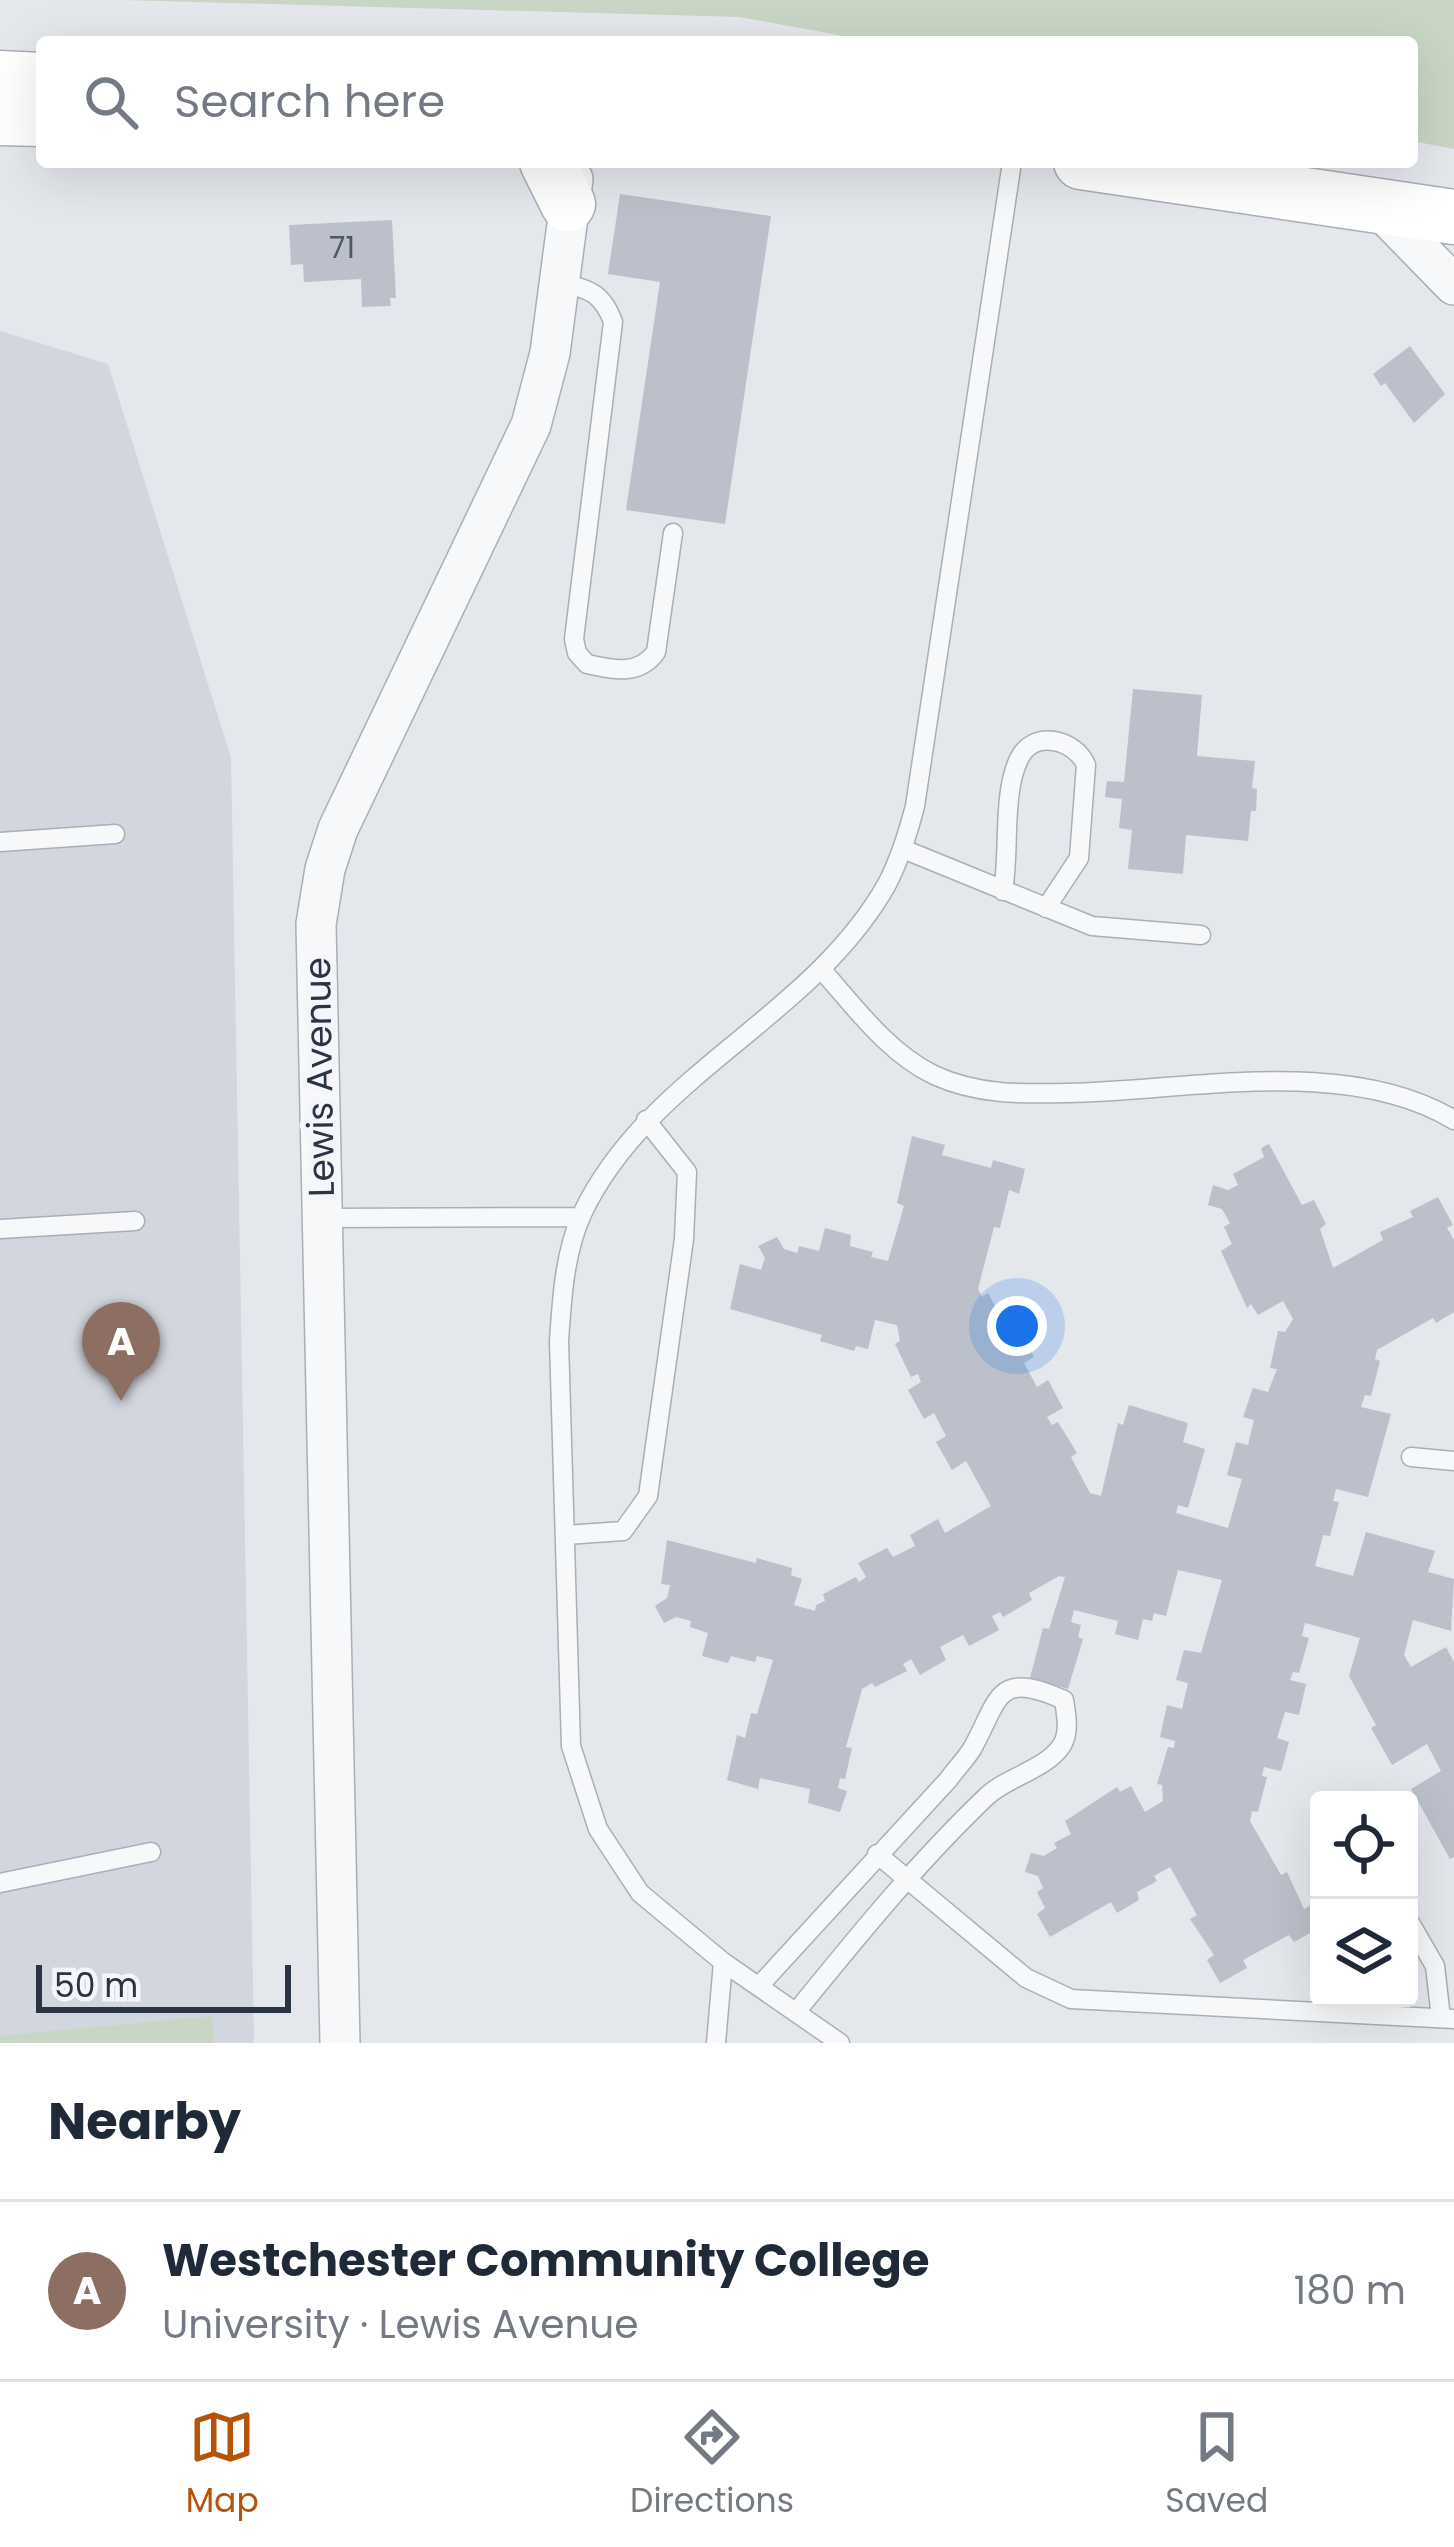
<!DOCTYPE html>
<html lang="en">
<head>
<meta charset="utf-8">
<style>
  :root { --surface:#fff; --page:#f2f2f3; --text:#1f2937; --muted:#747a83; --line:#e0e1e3; --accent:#b45309 }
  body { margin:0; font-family:Poppins,sans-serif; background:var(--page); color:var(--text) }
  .controls { position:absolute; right:36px; bottom:36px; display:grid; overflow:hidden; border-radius:12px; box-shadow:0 12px 48px #0002 }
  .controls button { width:108px; height:108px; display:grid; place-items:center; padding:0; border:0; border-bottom:3px solid var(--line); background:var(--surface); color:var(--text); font:60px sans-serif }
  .scale { position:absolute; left:36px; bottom:30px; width:255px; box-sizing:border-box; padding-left:12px; border:6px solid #2b3445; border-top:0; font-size:33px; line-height:42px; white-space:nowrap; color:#2b3445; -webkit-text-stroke:9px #f4f6f9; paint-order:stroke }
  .you { position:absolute; left:1017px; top:1326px; width:42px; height:42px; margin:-30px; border:9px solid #fff; border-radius:50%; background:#1a73e8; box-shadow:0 0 0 18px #1a73e833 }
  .badge { display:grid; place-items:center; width:78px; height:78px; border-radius:50%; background:var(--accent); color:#fff; font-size:39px; font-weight:700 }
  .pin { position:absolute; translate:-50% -99px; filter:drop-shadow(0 3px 6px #0008) }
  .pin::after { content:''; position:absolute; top:63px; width:42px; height:36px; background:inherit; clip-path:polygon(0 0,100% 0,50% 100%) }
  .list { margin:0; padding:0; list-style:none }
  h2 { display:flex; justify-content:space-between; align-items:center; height:156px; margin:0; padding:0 48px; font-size:51px }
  h2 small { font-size:39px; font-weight:400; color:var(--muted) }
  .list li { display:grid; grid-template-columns:78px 1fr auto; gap:36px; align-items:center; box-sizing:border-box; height:180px; padding:0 48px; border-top:3px solid var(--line) }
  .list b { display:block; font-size:45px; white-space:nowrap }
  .list p { margin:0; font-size:39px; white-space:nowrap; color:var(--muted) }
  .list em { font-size:39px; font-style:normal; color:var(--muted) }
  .icon { flex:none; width:66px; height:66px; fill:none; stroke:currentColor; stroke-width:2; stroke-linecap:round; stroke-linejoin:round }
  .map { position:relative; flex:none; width:1454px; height:2043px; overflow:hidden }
  .search { position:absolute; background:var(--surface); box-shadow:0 12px 48px #0002; left:36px; right:36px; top:36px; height:132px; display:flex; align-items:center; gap:30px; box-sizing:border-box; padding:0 42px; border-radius:12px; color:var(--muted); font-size:45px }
  .sheet { height:336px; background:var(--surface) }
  nav { display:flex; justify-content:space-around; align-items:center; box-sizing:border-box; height:168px; border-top:3px solid var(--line); background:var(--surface); font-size:33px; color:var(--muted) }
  nav a { display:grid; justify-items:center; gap:6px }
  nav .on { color:var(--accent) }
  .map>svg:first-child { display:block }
</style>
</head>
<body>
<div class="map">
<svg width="1454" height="2043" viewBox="0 0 1454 2043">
  <rect width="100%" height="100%" fill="#e4e7ec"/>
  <path fill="#d2d6de" d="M 0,331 L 108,364 L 231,758 L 254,2043 L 0,2043 Z"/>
  <path fill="#c9d6c5" d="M 123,0 L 1454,0 L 1454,149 L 1412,141 L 1412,42 L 876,42 L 740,17 Z
    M 212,2016 L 214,2043 L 0,2043 L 0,2036 Z"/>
  <path fill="#bbc0ca" d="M 620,194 L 771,216 L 725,524 L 626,510 L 660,282 L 608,274 Z
    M 392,220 L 396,298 L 390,298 L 391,306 L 362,307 L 361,279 L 304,282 L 303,264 L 291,265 L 289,225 Z
    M 1410,346 L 1445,394 L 1414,423 L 1385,383 L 1381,386 L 1373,374 Z
    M 1133,689 L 1202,695 L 1197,756 L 1255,761 L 1252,788 L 1257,789 L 1256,811 L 1251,811 L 1248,841 L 1186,835 L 1183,874 L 1128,869 L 1132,830 L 1119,828 L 1122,799 L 1105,797 L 1107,781 L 1124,782 Z
    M 912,1136 L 945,1145 L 942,1155 L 991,1168 L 993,1160 L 1025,1169 L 1019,1194 L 1009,1190 L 1000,1228 L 994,1227 L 978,1289 L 982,1297 L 988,1293 L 1006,1326 L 1000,1329 L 1004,1337 L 1019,1328 L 1034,1357 L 1024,1363 L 1037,1387 L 1048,1380 L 1063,1408 L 1047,1417 L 1052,1425 L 1058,1422 L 1077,1453 L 1071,1457 L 1090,1493 L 1101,1496 L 1118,1423 L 1123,1425 L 1129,1405 L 1188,1423 L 1183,1442 L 1205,1449 L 1188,1508 L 1178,1505 L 1176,1513 L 1228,1528 L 1242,1479 L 1227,1475 L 1236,1442 L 1248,1445 L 1254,1420 L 1243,1417 L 1253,1388 L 1268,1392 L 1277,1369 L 1270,1368 L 1278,1331 L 1285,1332 L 1293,1319 L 1283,1301 L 1258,1315 L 1251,1304 L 1247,1308 L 1221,1251 L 1232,1244 L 1224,1227 L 1230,1223 L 1222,1209 L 1208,1205 L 1213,1185 L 1228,1190 L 1238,1185 L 1233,1174 L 1264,1157 L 1261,1148 L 1269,1144 L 1302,1205 L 1314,1200 L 1326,1224 L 1320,1229 L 1333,1268 L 1383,1240 L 1380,1232 L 1413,1217 L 1410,1211 L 1438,1197 L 1453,1225 L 1447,1228 L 1454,1240 L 1454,1312 L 1436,1323 L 1433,1318 L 1377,1350 L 1375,1359 L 1380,1361 L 1371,1396 L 1365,1395 L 1361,1407 L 1391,1414 L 1368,1497 L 1336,1489 L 1333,1501 L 1339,1502 L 1330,1536 L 1323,1535 L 1315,1566 L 1353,1576 L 1366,1532 L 1435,1551 L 1428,1572 L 1454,1579 L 1451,1631 L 1413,1620 L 1404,1655 L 1411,1667 L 1446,1647 L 1454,1662 L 1454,1857 L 1450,1859 L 1411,1789 L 1441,1771 L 1427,1744 L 1392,1765 L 1371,1728 L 1376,1725 L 1349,1676 L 1360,1638 L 1305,1623 L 1302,1636 L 1309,1638 L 1299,1673 L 1293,1672 L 1290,1680 L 1306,1684 L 1299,1715 L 1285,1712 L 1277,1738 L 1289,1742 L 1281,1771 L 1264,1767 L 1262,1776 L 1267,1777 L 1258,1812 L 1252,1811 L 1250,1821 L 1281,1875 L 1287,1872 L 1304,1909 L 1311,1905 L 1319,1928 L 1294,1942 L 1289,1935 L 1243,1960 L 1247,1968 L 1220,1983 L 1207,1960 L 1214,1955 L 1190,1919 L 1197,1915 L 1170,1867 L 1154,1876 L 1157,1881 L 1137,1892 L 1139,1900 L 1117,1913 L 1111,1902 L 1050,1937 L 1037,1914 L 1045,1908 L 1037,1892 L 1043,1888 L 1038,1876 L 1025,1872 L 1031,1853 L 1044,1856 L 1057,1848 L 1054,1843 L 1071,1834 L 1065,1821 L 1117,1787 L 1120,1792 L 1131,1786 L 1145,1812 L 1163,1801 L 1162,1785 L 1157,1784 L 1168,1747 L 1174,1748 L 1175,1741 L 1160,1737 L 1167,1705 L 1182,1709 L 1188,1683 L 1176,1680 L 1184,1650 L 1201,1653 L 1222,1580 L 1178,1570 L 1166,1616 L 1154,1613 L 1152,1621 L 1143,1619 L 1138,1640 L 1115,1634 L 1118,1621 L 1074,1610 L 1071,1622 L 1081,1625 L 1078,1637 L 1083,1639 L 1068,1689 L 1030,1678 L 1043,1628 L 1049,1629 L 1065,1577 L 1059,1576 L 1029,1593 L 1032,1600 L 1003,1617 L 1000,1612 L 992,1616 L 999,1630 L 969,1646 L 963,1635 L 940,1647 L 946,1660 L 920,1675 L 911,1659 L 903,1664 L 907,1671 L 875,1687 L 872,1683 L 862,1689 L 846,1747 L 852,1748 L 845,1779 L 840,1778 L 838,1788 L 847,1791 L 840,1812 L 808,1803 L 810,1789 L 760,1778 L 758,1789 L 727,1780 L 737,1735 L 745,1738 L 751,1713 L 757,1714 L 773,1660 L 757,1656 L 755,1662 L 731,1656 L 728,1663 L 702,1656 L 708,1633 L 690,1627 L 691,1621 L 676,1617 L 664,1623 L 655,1606 L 667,1598 L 670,1585 L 661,1584 L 667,1540 L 756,1563 L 757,1558 L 792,1568 L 791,1575 L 802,1579 L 794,1605 L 815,1611 L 816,1605 L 825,1601 L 823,1594 L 856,1577 L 859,1582 L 866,1577 L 858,1563 L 887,1548 L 893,1557 L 915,1546 L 910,1535 L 938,1519 L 945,1533 L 991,1506 L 966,1461 L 952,1470 L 936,1442 L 946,1436 L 934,1413 L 924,1419 L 908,1390 L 921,1382 L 918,1374 L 911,1377 L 895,1344 L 900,1341 L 897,1325 L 875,1320 L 868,1349 L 856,1346 L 854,1351 L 820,1341 L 822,1335 L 730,1309 L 740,1264 L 761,1270 L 765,1258 L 758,1246 L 777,1237 L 784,1249 L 797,1253 L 799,1246 L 819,1251 L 825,1228 L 851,1235 L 850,1246 L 873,1252 L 871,1257 L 888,1261 L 904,1206 L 897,1203 Z"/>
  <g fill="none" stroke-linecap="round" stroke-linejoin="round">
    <defs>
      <path id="lane" d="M 560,283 C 589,288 603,294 613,322 L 574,639 L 577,653 L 587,664 C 613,670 639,676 656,652 L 673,533
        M 0,842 L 115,834
        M 903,849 L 1092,926 L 1201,935
        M 1003,891 C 1010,852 1002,793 1019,759 C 1033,729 1075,739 1086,765 L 1079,858 L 1046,908
        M 821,969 C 854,1006 888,1053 934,1075 C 977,1095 1021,1094 1068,1093 C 1187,1091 1346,1055 1454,1120
        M 322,1218 L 581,1217
        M 0,1229 L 135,1221
        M 1411,1457 L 1454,1461
        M 566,1535 L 623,1531 L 648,1496 L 684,1239 L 687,1172 L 646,1120
        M 877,1854 L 1026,1978 L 1071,1999 L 1454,2019
        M 0,1883 L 151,1852
        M 1409,1921 L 1435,1966 L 1441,2018
        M 759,1986 L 948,1780 C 955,1770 965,1760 972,1749 C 1000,1699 995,1669 1064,1700 C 1066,1713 1070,1732 1062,1745 C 1046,1770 1006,1777 986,1797 C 916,1864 857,1937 796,2012
        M 716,2043 L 723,1962
        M 840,2043 L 723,1962 L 640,1893 L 598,1829 L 571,1746 L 559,1341 C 562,1299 564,1254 582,1214 C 648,1074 812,1018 887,884 C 900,859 908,833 915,806 L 1012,162"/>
      <path id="street" d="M 1377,206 L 1454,285
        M 340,2043 L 316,924 L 325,869 L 338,829 L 531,425 L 550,353 L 573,179"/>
      <path id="secondary" d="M 0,78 L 42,80
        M 0,118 L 42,119
        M 547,162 L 568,204
        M 1081,162 L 1454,217"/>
    </defs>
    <use href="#lane" stroke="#a9aeb7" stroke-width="21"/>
    <use href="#street" stroke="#a9aeb7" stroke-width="42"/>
    <use href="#secondary" stroke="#a9aeb7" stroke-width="57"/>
    <use href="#lane" stroke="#f7f8fa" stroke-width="18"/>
    <use href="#street" stroke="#f7f8fa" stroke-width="39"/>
    <use href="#secondary" stroke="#fff" stroke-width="54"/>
  </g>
  <g text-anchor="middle" stroke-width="12" stroke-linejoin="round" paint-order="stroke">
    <g font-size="30" fill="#4f5766">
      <text x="342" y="258">71</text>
    </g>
    <g font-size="36" fill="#2b3445" stroke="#f4f6f9">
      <text transform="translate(319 1077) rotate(-91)" y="13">Lewis Avenue</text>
    </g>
  </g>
</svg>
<div class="controls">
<button><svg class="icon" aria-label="locate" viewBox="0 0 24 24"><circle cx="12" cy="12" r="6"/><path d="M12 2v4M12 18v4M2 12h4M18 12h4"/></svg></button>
<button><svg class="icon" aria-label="layers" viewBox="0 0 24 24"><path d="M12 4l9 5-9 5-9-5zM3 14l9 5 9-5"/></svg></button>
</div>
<div class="scale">50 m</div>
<div class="you"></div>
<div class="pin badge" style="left:121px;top:1401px;background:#8d6e63">A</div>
<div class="search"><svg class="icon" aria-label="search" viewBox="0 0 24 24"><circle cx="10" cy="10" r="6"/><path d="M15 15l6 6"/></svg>Search here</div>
</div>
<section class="sheet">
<h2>Nearby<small></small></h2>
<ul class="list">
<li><span class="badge" style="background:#8d6e63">A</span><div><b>Westchester Community College</b><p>University · Lewis Avenue</p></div><em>180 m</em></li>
</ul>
</section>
<nav>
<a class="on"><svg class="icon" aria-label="map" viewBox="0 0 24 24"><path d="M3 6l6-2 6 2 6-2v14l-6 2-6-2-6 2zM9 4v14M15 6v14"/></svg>Map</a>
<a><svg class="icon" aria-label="directions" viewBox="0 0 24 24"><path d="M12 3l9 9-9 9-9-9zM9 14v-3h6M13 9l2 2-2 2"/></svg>Directions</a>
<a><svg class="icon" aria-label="saved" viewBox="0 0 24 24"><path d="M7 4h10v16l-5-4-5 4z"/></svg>Saved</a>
</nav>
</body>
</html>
